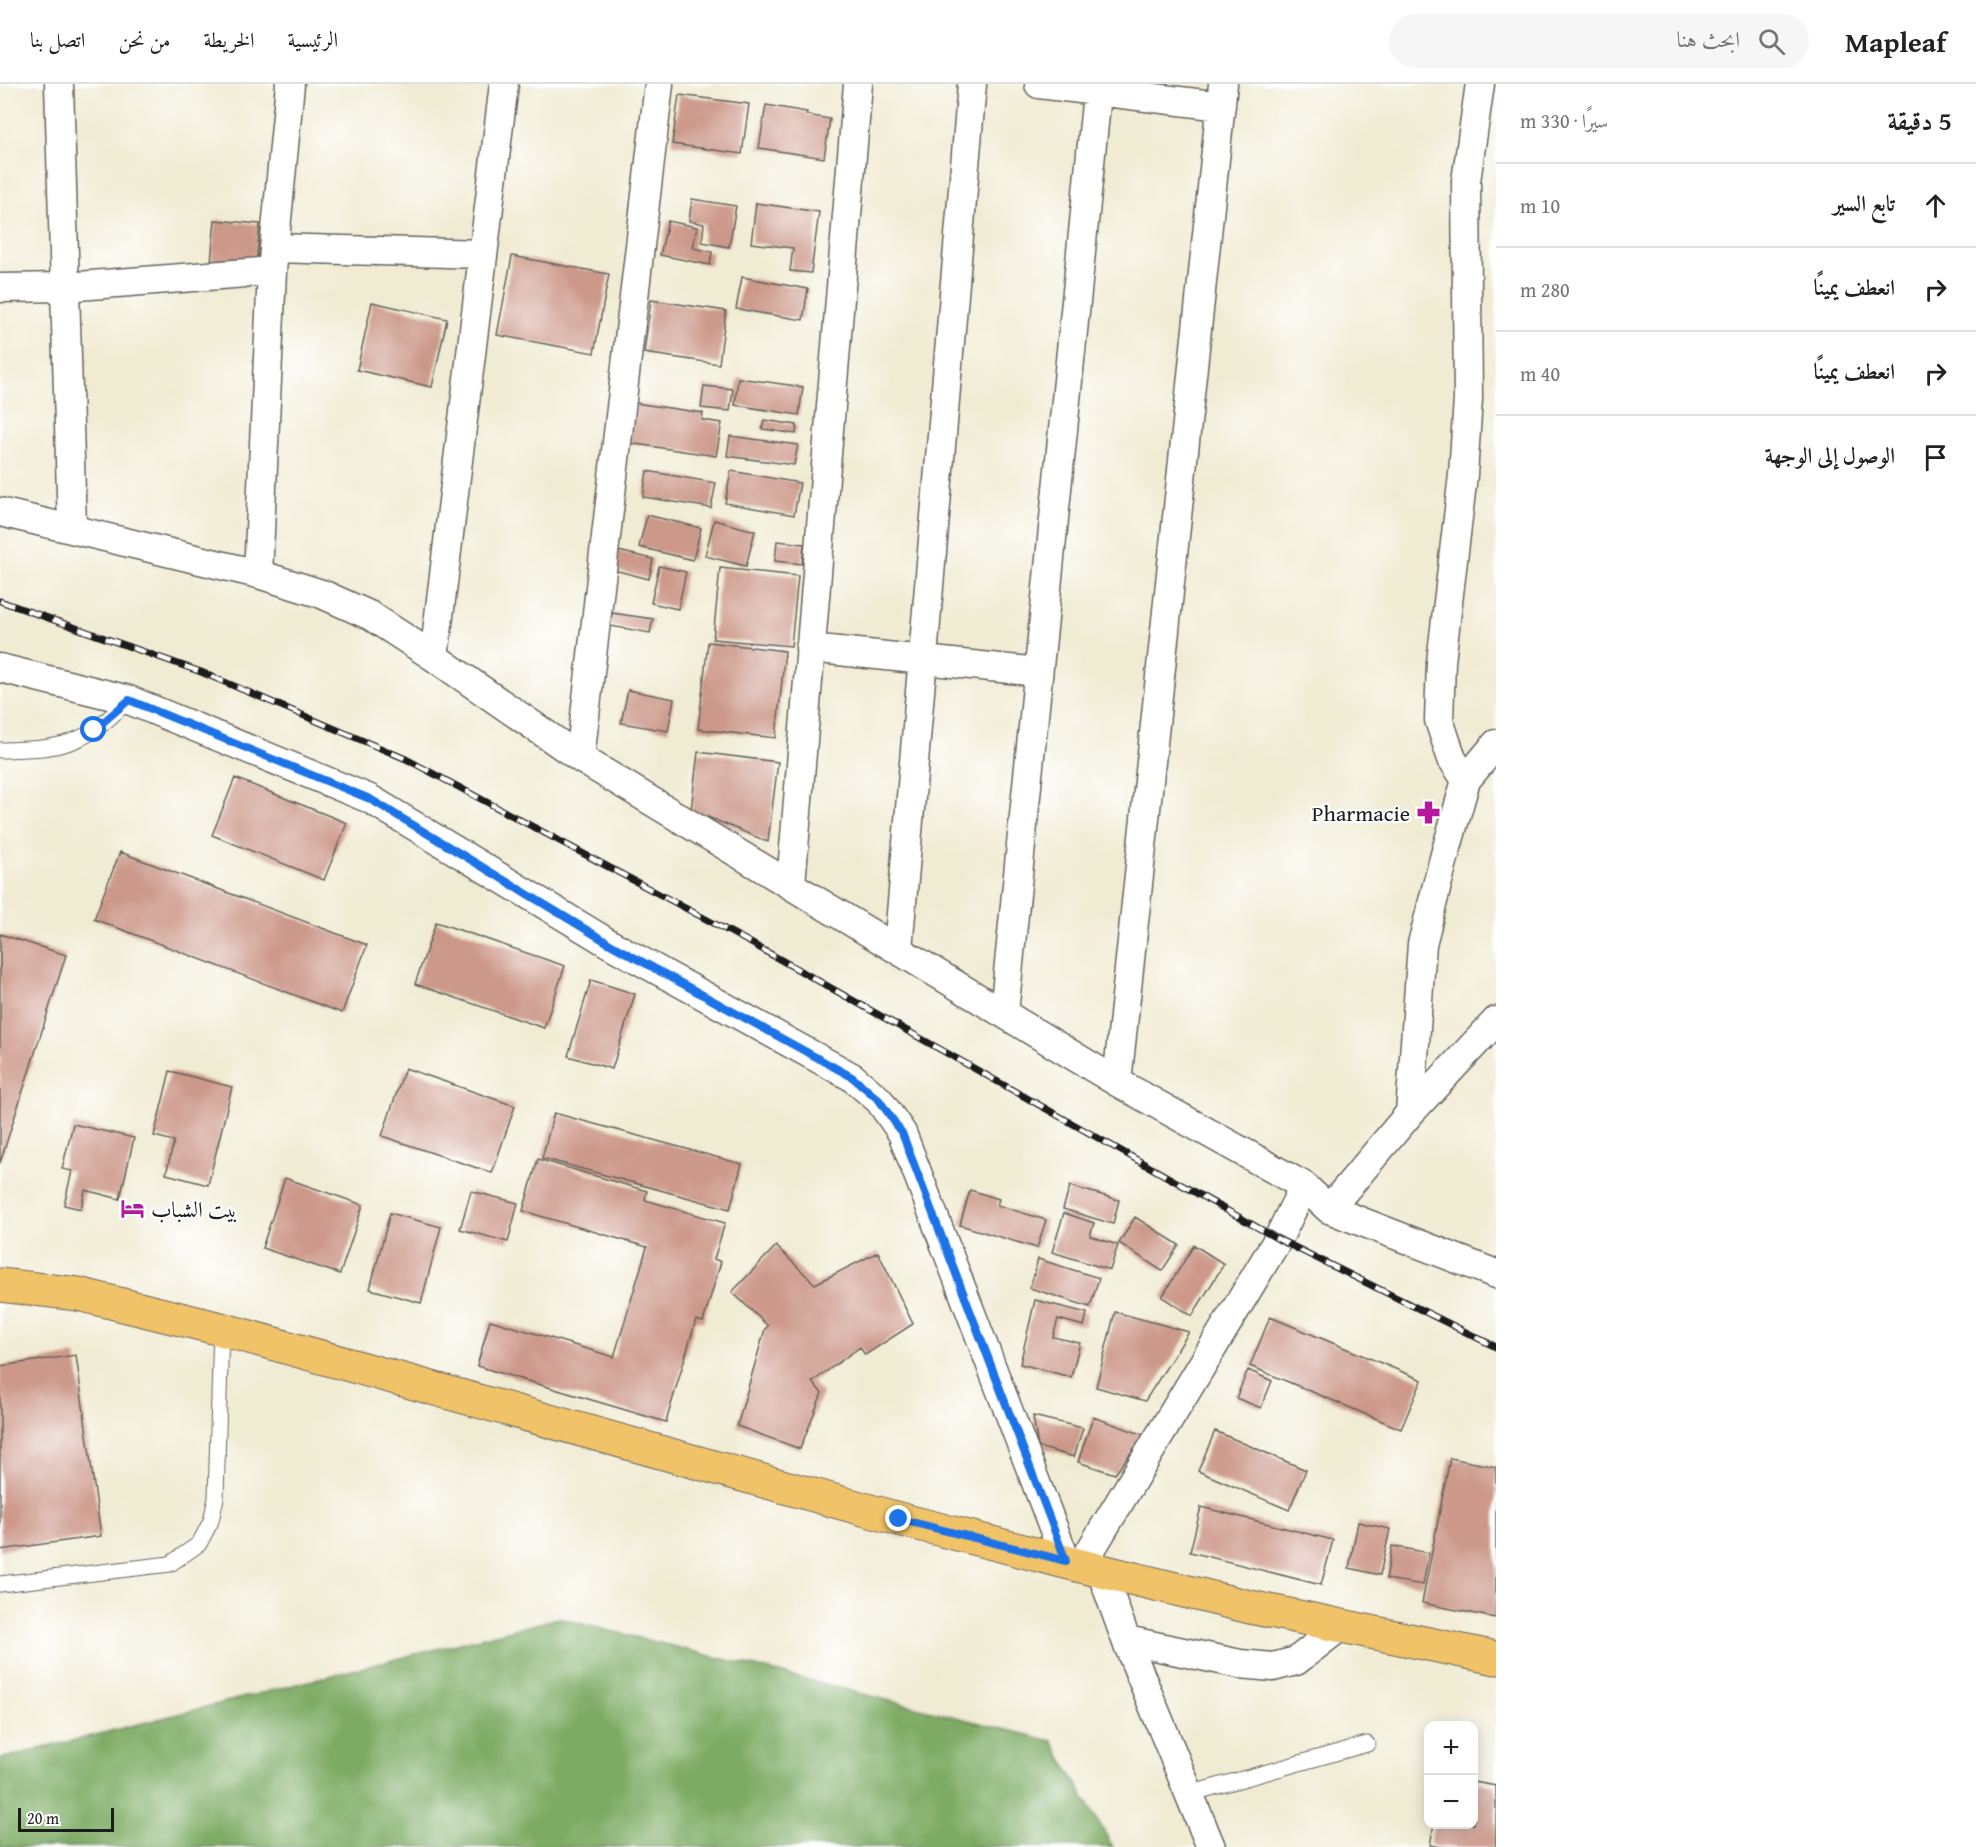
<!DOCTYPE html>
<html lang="ar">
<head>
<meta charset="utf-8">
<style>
  :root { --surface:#fff; --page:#f6f6f6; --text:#222; --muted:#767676; --line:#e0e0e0 }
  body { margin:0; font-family:"Gentium Book Plus",Amiri,serif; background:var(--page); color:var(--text); direction:rtl }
  .controls { position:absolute; right:18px; bottom:18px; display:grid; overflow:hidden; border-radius:12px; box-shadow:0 3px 15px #0003 }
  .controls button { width:54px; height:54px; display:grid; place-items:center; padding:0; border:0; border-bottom:2px solid var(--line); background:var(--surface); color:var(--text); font:30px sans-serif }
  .scale { position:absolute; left:18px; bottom:15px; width:96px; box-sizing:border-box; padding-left:6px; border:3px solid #1c1c1c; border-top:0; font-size:16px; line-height:21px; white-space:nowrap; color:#1c1c1c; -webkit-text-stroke:4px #fff; paint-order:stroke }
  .stop { position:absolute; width:18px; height:18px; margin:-14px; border:4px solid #1a73e8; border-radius:50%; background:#fff }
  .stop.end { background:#1a73e8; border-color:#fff; box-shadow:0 2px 6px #0008 }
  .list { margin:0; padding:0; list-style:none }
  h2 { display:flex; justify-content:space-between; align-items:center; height:78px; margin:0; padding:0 24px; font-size:26px }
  h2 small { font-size:20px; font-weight:400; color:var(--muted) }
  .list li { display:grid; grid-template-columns:39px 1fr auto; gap:18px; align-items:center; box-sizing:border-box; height:84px; padding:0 24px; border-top:2px solid var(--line) }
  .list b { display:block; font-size:22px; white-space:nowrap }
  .list em { font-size:20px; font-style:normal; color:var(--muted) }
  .icon { flex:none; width:33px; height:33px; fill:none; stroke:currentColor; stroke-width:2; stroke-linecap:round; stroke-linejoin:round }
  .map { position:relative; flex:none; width:1496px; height:1763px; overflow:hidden; direction:ltr }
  header { display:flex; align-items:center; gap:36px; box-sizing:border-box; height:84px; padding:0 30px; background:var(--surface); border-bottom:2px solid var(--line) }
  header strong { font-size:28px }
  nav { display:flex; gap:33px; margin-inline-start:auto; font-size:21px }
  .search { width:420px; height:54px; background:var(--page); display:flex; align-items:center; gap:15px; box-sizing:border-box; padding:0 21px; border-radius:33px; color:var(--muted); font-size:22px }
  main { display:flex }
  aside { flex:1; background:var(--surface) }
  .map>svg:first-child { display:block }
</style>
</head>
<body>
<header>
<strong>Mapleaf</strong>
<div class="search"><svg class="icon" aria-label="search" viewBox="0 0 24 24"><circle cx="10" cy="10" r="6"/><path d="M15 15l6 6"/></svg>ابحث هنا</div>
<nav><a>الرئيسية</a><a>الخريطة</a><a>من نحن</a><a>اتصل بنا</a></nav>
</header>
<main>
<aside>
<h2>5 دقيقة<small>سيرًا · 330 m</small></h2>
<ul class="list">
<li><svg class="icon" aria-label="ahead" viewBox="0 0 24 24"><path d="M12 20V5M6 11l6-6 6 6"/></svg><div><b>تابع السير</b></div><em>10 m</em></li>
<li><svg class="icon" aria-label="right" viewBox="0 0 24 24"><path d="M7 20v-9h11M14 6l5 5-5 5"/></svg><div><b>انعطف يمينًا</b></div><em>280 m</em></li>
<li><svg class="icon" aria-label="right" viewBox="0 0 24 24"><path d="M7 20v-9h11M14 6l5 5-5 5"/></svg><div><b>انعطف يمينًا</b></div><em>40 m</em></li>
<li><svg class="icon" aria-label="arrive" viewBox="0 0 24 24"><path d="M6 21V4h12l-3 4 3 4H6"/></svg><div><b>الوصول إلى الوجهة</b></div></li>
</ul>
</aside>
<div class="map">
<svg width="1496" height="1763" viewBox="0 0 1496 1763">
  <rect width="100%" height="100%" fill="#fff"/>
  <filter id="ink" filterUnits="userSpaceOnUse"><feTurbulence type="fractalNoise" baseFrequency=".0167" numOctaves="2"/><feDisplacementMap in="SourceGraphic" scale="12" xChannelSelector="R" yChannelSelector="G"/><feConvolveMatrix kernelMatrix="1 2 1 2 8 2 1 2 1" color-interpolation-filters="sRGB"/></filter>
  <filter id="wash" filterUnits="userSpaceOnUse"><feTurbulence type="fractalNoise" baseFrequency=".008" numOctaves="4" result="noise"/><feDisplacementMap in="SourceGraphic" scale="24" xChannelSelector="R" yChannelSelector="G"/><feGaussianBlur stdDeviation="1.35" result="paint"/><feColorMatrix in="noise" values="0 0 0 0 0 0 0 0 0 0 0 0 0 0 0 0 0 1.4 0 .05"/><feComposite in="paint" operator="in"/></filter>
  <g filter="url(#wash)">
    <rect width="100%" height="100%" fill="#f0ebd3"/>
    <path fill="#7dab64" stroke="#4c6440" stroke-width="1.5" d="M 559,1534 L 1052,1657 L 1113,1763 L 0,1763 L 0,1675 Z"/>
    <g id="blocks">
      <path fill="#cc9889" d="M 679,11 L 749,20 L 742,70 L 672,60 Z
        M 766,21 L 807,28 L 806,31 L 830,35 L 824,74 L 759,64 Z
        M 692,115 L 736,122 L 729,163 L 702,158 L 704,140 L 689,137 Z
        M 756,119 L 819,128 L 811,189 L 790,187 L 793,164 L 751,159 Z
        M 215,136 L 260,140 L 256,183 L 211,178 Z
        M 668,137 L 697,143 L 693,164 L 712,168 L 710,181 L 660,171 Z
        M 512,172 L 609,190 L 594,269 L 497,251 Z
        M 742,193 L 808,205 L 803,236 L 736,225 Z
        M 651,216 L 726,227 L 719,280 L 644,269 Z
        M 372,218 L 447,235 L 432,303 L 357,286 Z
        M 738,294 L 803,303 L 799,331 L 735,321 Z
        M 704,302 L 733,305 L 730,327 L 701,324 Z
        M 635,319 L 703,329 L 702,336 L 722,339 L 716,372 L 629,359 Z
        M 764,336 L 797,341 L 796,350 L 762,345 Z
        M 730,352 L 798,361 L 794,381 L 727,372 Z
        M 647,387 L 716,399 L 711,424 L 643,413 Z
        M 731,387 L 800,399 L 794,431 L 725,419 Z
        M 647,431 L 701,444 L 693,476 L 639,463 Z
        M 714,436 L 755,447 L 746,482 L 705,472 Z
        M 777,457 L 804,460 L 802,480 L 775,477 Z
        M 614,466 L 653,475 L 649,495 L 610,485 Z
        M 659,482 L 686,488 L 678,525 L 651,519 Z
        M 720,484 L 798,492 L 791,562 L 713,555 Z
        M 612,529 L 653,535 L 650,549 L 610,542 Z
        M 708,558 L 785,567 L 776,654 L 698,645 Z
        M 628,606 L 674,615 L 668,647 L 621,639 Z
        M 698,668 L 778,678 L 768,758 L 691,726 Z
        M 235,694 L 347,739 L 324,796 L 212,751 Z
        M 120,768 L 367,861 L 342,929 L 94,835 Z
        M 436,838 L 565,882 L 544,944 L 415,900 Z
        M 0,850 L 66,871 L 0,1079 Z
        M 591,896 L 635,910 L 612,985 L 568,972 Z
        M 405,984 L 515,1022 L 492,1089 L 382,1052 Z
        M 170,987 L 232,1003 L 208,1101 L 166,1090 L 174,1057 L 154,1052 Z
        M 554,1029 L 742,1080 L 730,1125 L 542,1074 Z
        M 73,1040 L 134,1054 L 120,1115 L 85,1106 L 81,1125 L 64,1121 L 72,1087 L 62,1085 Z
        M 538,1075 L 647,1107 L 645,1116 L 725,1139 L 714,1175 L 721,1178 L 703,1238 L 696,1236 L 666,1338 L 477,1282 L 490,1236 L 614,1273 L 647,1163 L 523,1127 Z
        M 285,1094 L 363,1121 L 340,1190 L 262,1164 Z
        M 1070,1102 L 1119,1116 L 1113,1140 L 1063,1125 Z
        M 970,1106 L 999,1115 L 997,1121 L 1046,1136 L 1037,1164 L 960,1141 Z
        M 471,1107 L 518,1119 L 508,1158 L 460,1145 Z
        M 390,1129 L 441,1143 L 421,1219 L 370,1205 Z
        M 1064,1129 L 1094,1139 L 1090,1152 L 1118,1161 L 1110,1186 L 1052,1168 Z
        M 1135,1133 L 1179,1161 L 1162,1187 L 1119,1159 Z
        M 1194,1161 L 1224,1180 L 1192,1232 L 1162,1213 Z
        M 776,1162 L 815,1200 L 878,1168 L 913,1240 L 865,1271 L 860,1263 L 812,1298 L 822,1309 L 800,1365 L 737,1342 L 765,1245 L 768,1242 L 732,1208 Z
        M 1038,1175 L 1099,1194 L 1090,1223 L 1030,1204 Z
        M 1035,1216 L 1087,1229 L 1084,1242 L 1058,1235 L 1053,1253 L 1080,1259 L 1071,1293 L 1020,1280 Z
        M 1115,1228 L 1189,1248 L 1145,1317 L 1096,1303 Z
        M 1270,1233 L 1422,1296 L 1401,1345 L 1250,1282 Z
        M 76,1271 L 101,1452 L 0,1466 L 0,1282 Z
        M 1248,1286 L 1272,1297 L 1261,1324 L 1236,1314 Z
        M 1033,1332 L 1083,1344 L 1074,1373 L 1038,1363 Z
        M 1093,1333 L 1144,1351 L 1115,1390 L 1078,1378 Z
        M 1215,1347 L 1306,1386 L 1289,1426 L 1198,1387 Z
        M 1450,1374 L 1496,1383 L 1496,1534 L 1422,1519 Z
        M 1201,1423 L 1333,1456 L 1321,1501 L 1190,1468 Z
        M 1358,1438 L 1390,1445 L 1380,1491 L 1349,1484 Z
        M 1392,1462 L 1429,1469 L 1423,1501 L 1386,1495 Z
        M 1474,1698 L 1496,1702 L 1496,1763 L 1440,1763 L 1430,1761 L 1434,1740 L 1474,1740 Z"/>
    </g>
  </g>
  <g filter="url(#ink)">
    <use href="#blocks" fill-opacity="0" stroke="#66645c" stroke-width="1.5"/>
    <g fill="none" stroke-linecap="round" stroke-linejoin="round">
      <defs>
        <path id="lane" d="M 0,666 C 27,665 55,666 80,654 C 99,646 114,629 129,616
          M 0,1500 L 170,1480 L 199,1460 L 211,1437 L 216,1414 L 221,1245
          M 1189,1710 L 1367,1660"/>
        <path id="street" d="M 59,0 L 72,444
          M 1039,0 L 1221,22
          M 274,164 L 483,170
          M 0,204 L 65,203 L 272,187
          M 0,428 L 258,490 L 322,510 L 371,532 L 434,573 L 504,0
          M 258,490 L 272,187 L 290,0
          M 810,564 L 1038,588
          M 434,573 L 580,674 L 659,0
          M 0,584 L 129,616 L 370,715 L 610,860 L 852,993 L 879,1016 L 902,1049 L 1066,1477
          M 580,674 L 1117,998 L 1304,1102 L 1329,1125 L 1496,1190
          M 1466,696 L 1496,660
          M 791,800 L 858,0
          M 898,865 L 972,0
          M 1004,929 L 1098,0
          M 1117,998 L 1223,0
          M 1410,1029 L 1496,937
          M 1329,1125 L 1410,1029 L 1422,860 L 1444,774 L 1466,696 L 1452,675 L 1439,636 L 1441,578 L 1463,391 L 1468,315 L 1466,97 L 1480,0
          M 1081,1482 L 1278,1155 L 1304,1102
          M 1101,1487 L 1126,1556 L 1211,1763
          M 1126,1556 L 1240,1580 L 1273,1583 L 1296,1577 L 1341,1542"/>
        <path id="primary" d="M 0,1201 L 78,1210 L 221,1245 L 899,1435 L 1081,1482 L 1250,1523 L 1496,1574"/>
      </defs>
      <use href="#lane" stroke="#66645c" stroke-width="17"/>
      <use href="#street" stroke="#66645c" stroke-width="31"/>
      <use href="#primary" stroke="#66645c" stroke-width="35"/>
      <use href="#lane" stroke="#fff" stroke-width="15"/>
      <use href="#street" stroke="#fff" stroke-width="28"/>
      <use href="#primary" stroke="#f1c369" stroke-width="33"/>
      <defs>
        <path id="rail" d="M 0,517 L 201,588 L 406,675 L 749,858 L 1278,1155 L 1496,1263"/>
      </defs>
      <use href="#rail" stroke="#1c1c1c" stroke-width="7"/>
      <use href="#rail" stroke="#fff" stroke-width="4.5" stroke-dasharray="14" stroke-linecap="butt"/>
    </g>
  </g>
  <g fill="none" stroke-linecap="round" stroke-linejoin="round" filter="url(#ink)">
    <path stroke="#1a73e8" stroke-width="8" d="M 94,646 L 129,616 L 370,715 L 610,860 L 852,993 L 879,1016 L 902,1049 L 1066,1477 L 899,1435"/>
  </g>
  <defs>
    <symbol id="pharmacy-bare" viewBox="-9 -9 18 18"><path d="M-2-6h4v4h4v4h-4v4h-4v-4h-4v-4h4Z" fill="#b5179e" stroke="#fff" stroke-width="2.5" paint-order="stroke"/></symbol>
    <symbol id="hotel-bare" viewBox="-9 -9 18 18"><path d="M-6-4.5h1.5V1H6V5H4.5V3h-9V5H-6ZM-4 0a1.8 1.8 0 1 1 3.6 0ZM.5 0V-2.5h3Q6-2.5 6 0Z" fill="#b5179e" stroke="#fff" stroke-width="2.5" paint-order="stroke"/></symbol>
  </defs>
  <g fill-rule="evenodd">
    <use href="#pharmacy-bare" x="1412" y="712" width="33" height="33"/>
    <use href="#hotel-bare" x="116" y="1108" width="33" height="33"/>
  </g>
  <g text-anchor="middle" stroke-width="4.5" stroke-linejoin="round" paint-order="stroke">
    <g font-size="22" fill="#1c1c1c" stroke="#fff" text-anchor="end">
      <text x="1410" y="737">Pharmacie</text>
      <text x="151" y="1133" text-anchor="start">بيت الشباب</text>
    </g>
  </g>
</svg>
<div class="controls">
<button>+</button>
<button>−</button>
</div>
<div class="scale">20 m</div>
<div class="stop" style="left:94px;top:646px"></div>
<div class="stop end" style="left:899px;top:1435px"></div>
</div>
</main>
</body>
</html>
